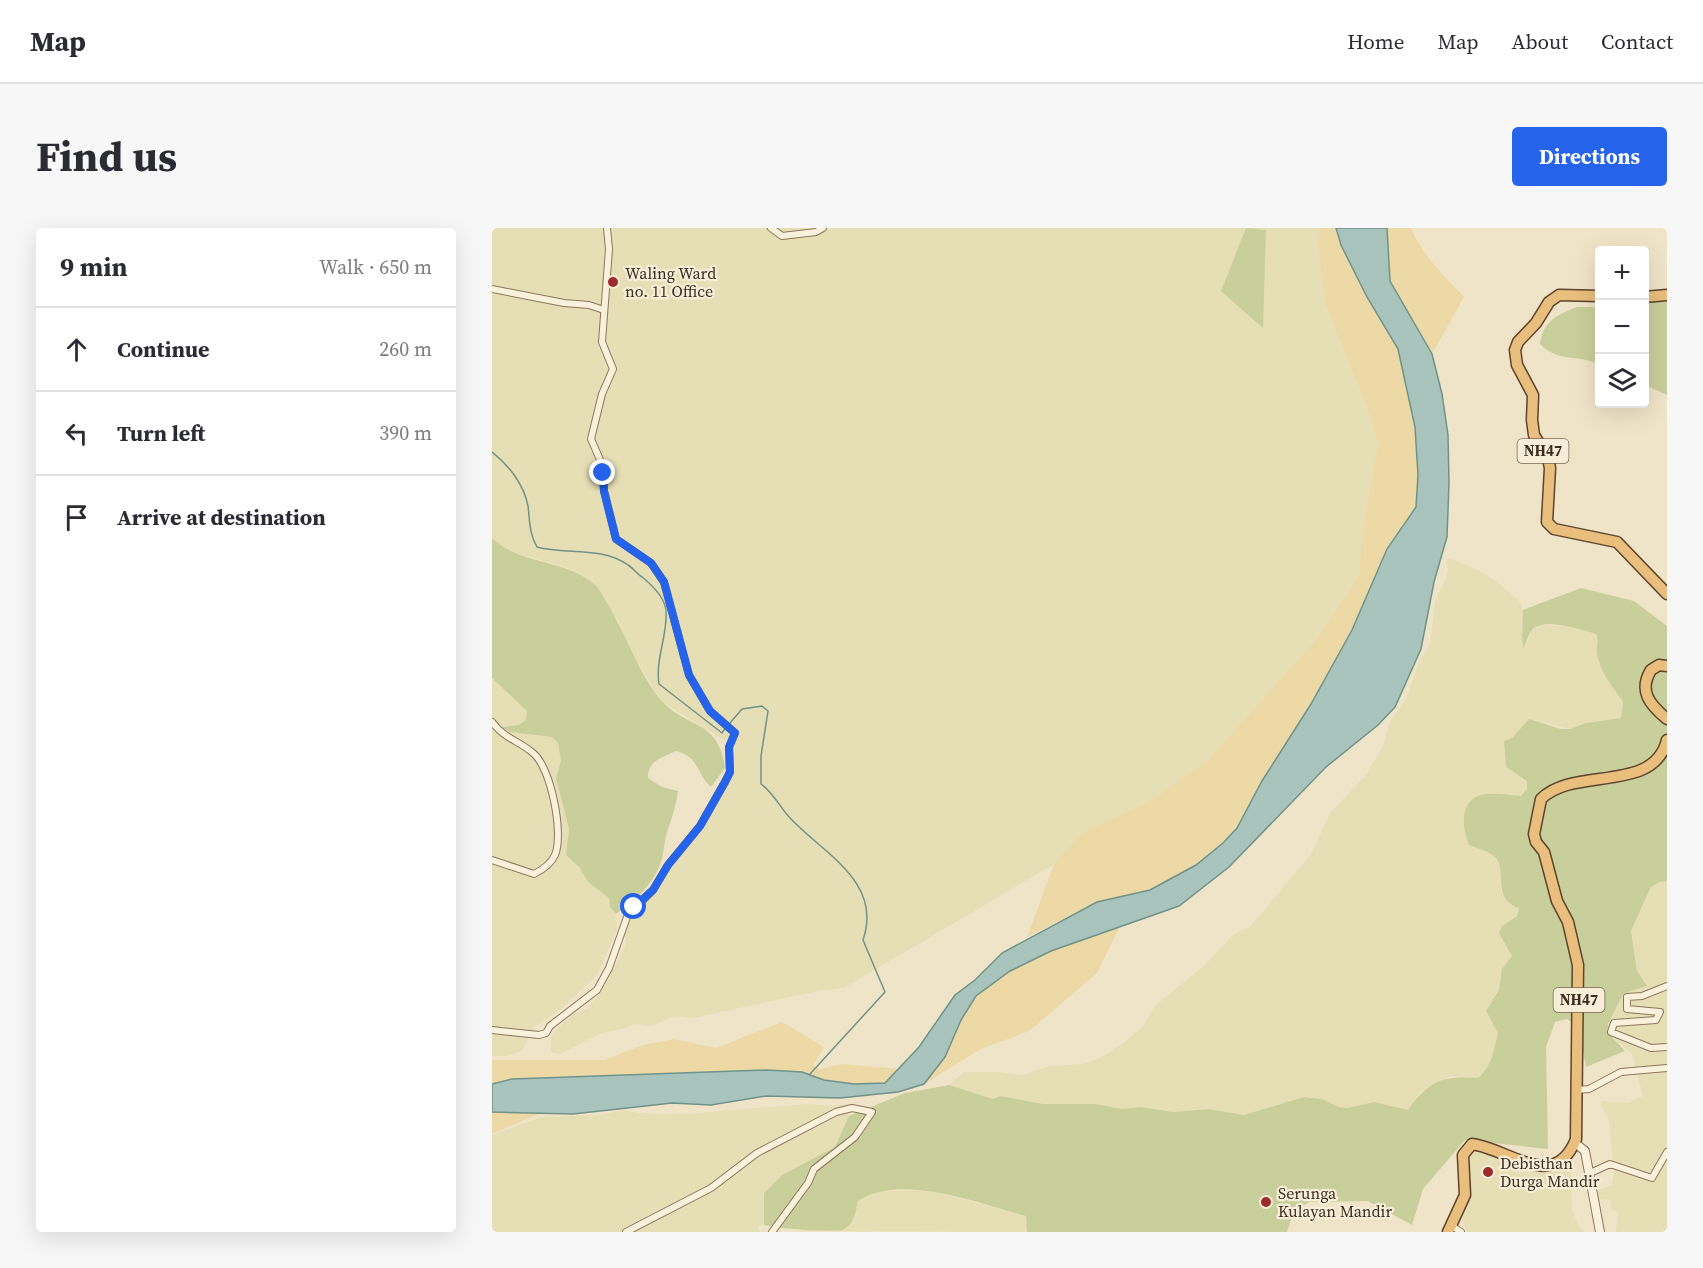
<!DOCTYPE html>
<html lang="en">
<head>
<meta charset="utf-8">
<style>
  :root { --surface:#fff; --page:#f7f7f7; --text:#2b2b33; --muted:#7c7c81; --line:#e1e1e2; --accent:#2563eb }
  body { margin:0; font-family:"Source Serif 4",serif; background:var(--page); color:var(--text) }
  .controls { position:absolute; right:18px; top:18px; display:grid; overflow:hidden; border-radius:6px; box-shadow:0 6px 24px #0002 }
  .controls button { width:54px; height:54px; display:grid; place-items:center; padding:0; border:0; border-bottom:2px solid var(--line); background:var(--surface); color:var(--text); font:30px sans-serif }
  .stop { position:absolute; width:18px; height:18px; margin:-14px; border:4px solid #2563eb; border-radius:50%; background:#fff }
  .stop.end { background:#2563eb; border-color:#fff; box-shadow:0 2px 6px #0008 }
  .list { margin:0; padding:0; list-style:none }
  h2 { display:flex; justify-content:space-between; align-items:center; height:78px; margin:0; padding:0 24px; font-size:26px }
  h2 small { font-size:20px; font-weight:400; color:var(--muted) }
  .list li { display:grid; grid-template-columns:39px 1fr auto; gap:18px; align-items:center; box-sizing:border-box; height:84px; padding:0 24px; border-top:2px solid var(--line) }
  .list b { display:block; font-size:22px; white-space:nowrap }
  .list em { font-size:20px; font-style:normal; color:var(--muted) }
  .icon { flex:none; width:33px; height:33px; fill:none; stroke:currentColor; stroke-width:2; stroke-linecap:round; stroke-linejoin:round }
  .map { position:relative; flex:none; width:1175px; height:1004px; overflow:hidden; border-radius:6px }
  header { display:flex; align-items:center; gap:36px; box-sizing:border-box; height:84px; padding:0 30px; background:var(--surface); border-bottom:2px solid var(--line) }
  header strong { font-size:28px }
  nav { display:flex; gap:33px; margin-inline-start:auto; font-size:21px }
  .intro { display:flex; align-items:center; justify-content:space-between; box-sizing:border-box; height:144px; padding:0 36px }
  h1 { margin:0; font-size:42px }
  .button { padding:15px 27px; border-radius:6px; background:var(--accent); color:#fff; font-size:21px; font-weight:700 }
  main { display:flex; gap:36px; padding:0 36px }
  aside { flex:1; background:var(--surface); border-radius:6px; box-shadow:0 6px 24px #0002 }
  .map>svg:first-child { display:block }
</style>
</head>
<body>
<header>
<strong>Map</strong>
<nav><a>Home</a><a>Map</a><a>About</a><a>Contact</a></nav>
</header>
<div class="intro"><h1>Find us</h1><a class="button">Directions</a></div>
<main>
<aside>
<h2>9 min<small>Walk · 650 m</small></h2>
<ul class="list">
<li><svg class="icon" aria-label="ahead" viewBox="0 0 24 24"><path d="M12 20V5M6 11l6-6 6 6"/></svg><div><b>Continue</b></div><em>260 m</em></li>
<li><svg class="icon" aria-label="left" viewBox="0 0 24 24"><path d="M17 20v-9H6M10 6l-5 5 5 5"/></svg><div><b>Turn left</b></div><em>390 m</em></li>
<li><svg class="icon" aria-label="arrive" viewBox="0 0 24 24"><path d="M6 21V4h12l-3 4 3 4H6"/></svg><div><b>Arrive at destination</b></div></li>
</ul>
</aside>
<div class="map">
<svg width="1175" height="1004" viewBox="0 0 1175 1004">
  <rect width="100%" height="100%" fill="#f0e4c8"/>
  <path fill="#e6deb5" d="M 0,0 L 828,0 L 827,15 L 834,78 L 875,179 L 886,215 L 870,305 L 867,348 L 822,414 L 716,532 L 657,574 L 595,602 L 562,636 L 352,760 L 326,763 L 201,790 L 183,788 L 159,798 L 142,796 L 135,800 L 109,805 L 68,826 L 59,824 L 59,807 L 80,787 L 96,780 L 112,760 L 133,718 L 134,701 L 138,693 L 148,678 L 167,660 L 183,632 L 221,582 L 236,549 L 240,517 L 170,474 L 138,422 L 126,392 L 76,340 L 23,325 L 8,318 L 0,310 Z
    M 957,330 L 984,341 L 1009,357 L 1028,374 L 1031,382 L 1030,412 L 1033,419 L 1040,402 L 1046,397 L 1080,398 L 1104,406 L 1109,439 L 1131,473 L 1129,490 L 1094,495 L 1078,501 L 1037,491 L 1020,510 L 1014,539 L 1035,553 L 1035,561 L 1029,568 L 996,566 L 1001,626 L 1009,640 L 1009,664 L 1027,679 L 1025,688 L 1010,698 L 1020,728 L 1010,741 L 1007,762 L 994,783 L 1006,805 L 1001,829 L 993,844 L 986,850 L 960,848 L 929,863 L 916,882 L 882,874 L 855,880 L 847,879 L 830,871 L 812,869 L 752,887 L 717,881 L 682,884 L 648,879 L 630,881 L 603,876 L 551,876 L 508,868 L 501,871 L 457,857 L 472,844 L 506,844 L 531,847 L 557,838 L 591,836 L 608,830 L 630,816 L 650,799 L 664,777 L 712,738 L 742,706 L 757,699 L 769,686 L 819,626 L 839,584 L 874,547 L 891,518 L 898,493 L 914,471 L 928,431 L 938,417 L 943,373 L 954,351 L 956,342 L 954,334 Z
    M 0,450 L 35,483 L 35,492 L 27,497 L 11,499 L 17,504 L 60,509 L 66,515 L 69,533 L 64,550 L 77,601 L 75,627 L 87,639 L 96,654 L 117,670 L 118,679 L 124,686 L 125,702 L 105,747 L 68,782 L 40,801 L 31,822 L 15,828 L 0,828 Z
    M 1175,653 L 1175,1004 L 1124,1004 L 1126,984 L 1119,981 L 1118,972 L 1106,971 L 1103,967 L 1105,963 L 1120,957 L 1122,944 L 1117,892 L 1108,876 L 1111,873 L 1136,875 L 1151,868 L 1140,826 L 1116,805 L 1116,796 L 1145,743 L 1139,703 L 1159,659 L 1167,654 Z
    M 315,876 L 342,878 L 356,876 L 357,888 L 343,919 L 290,947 L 272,965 L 272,997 L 266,998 L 268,1004 L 0,1004 L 0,907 L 49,889 L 109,887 L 131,882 L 146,885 L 191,886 Z
    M 981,920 L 998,923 L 1027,940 L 1075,940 L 1079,943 L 1080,981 L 1086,997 L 1093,1004 L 975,1004 L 970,991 L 977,966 L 974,931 Z
    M 432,961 L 535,988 L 535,1004 L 299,1003 L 350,1001 L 362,991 L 366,973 L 380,964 Z"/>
  <path fill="#c9cf9b" d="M 754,0 L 774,2 L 771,100 L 729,63 Z
    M 1175,67 L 1175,167 L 1153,157 L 1153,77 Z
    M 1084,79 L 1107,79 L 1107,137 C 1086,125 1068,136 1048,116 C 1051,93 1064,88 1084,79 Z
    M 0,310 C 28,337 73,331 102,356 C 108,361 111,369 115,375 C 134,406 145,442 168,471 C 193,501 227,490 233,540 L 219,559 C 204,546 208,529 184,523 C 170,530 156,532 156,550 L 170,559 L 186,563 C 184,578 180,590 175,604 C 172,615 172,626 168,637 C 159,659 143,672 124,686 L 118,679 L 117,670 L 96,654 L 87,639 L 74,627 L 77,601 L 64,550 L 69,533 L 66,515 L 60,509 L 17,504 L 10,499 L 27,497 L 34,492 L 35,483 L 0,450 Z
    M 1089,360 L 1142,373 L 1175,398 L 1175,653 L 1167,654 L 1159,659 L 1139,703 L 1145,743 L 1155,758 L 1132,765 L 1116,796 L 1116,805 L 1133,823 L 1094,839 L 1086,799 L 1075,791 L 1063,794 L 1054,819 L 1056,921 L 973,912 L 931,961 L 920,997 L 876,973 L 818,974 L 802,982 L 795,1004 L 535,1004 L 534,988 C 488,976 409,944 366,973 C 364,984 362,997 350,1002 C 334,1004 289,1001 272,997 L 272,965 L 290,947 L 343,919 L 357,888 L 413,865 L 457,857 L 501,871 L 508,868 L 551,876 L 603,876 L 630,881 L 648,879 L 682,884 L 717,881 L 752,887 L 812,869 L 830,871 L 847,879 L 855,880 L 882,874 L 916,882 C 936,853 952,847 986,850 C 1000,838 1002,822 1006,805 L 994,783 L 1007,762 L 1010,741 L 1020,728 L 1007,705 L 1010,698 L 1025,688 L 1027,680 C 996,669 1020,639 999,626 C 993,622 984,620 977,617 C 969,598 967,568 996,566 C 1006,565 1018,567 1029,568 L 1035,561 L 1035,553 L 1014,539 L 1012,513 L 1020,510 L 1037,491 L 1069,501 L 1078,501 L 1094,495 L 1129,490 L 1131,474 C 1121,459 1108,444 1105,426 C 1104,419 1107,414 1104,406 C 1091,402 1050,389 1040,402 C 1036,407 1034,415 1032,420 L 1030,412 L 1031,382 Z"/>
  <path fill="#ecd9a5" d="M 828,0 L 844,0 L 849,17 L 875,69 L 906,121 L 923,199 L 926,247 L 924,279 L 895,321 L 860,402 L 819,476 L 770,553 L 745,600 L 731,615 L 704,637 L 658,662 L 605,674 L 535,709 L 562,636 L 581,615 L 595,602 L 657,574 L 716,532 L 822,414 L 867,348 L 870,305 L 886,215 L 875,179 L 834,78 L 826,15 Z
    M 895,0 L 919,0 C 931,28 951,47 972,69 L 940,126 L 898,53 Z
    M 627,700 L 605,745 L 537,803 L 489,821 L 432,856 C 439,847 448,837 454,827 C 463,807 469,787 483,770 C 513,734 584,714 627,700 Z
    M 290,794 L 332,819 L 321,837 L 328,841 L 350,836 L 407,841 L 393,855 L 362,856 L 332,852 L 310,844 L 275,842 L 46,849 L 0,856 L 0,832 L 112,832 L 151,817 L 182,811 L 224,820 Z
    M 0,884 L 49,885 L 0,906 Z"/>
  <path fill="#a9c4bc" stroke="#6f938a" stroke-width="1.5" d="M 844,0 L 895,0 L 898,53 L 940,126 L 950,166 L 956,207 L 957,255 L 955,309 L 942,354 L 929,421 L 903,479 L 886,497 L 834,539 L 737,639 L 687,678 L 559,723 L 518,743 L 484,768 L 469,792 L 453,829 L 432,856 L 406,864 L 348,870 L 274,868 L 219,877 L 180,875 L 81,886 L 0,884 L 0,856 L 20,851 L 275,842 L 310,844 L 332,852 L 362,856 L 393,855 L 427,819 L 463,767 L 483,752 L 510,725 L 605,674 L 658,662 L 704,637 L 731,615 L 745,600 L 770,553 L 819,476 L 860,402 L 895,321 L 924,279 L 926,247 L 923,199 L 906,121 L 875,69 L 849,17 Z"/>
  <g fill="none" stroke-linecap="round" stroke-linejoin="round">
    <path stroke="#6f938a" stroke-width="1.5" d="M 0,224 C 17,237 32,257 36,278 C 38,294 37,305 45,319 C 74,327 109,318 136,337 C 141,340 145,346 150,349 C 160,357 172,368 174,382 C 176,407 163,431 167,456 L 230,505 L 234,499
      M 238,495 L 250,481 L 270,478 L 276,483 L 269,528 L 269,556 C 282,565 288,580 299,591 C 332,626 391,654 371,712 L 393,764 L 318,846"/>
    <defs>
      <path id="minor" d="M 279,0 L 290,8 L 324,4 L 331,0
        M 0,61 L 72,75 L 97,77 L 112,82
        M 0,494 C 14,512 26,512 41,525 C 59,539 72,606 63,627 C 59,636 50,642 42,646 L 0,632
        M 1175,758 L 1150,768 L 1135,769 L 1135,781 L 1168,784 L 1164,792 L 1122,795 L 1119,804 L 1159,820 L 1175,819
        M 0,802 L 47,807 L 54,805 L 58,798 L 105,762 L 117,740 L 135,689 L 161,662 L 176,637 L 208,598 L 233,554 L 238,544 L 237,519 L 243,505 L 218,483 L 197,447 L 172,354 L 159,335 L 124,311 L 112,263 L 109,234 L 99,211 L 110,166 L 121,141 L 110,114 L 117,21 L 115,0
        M 1084,862 L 1097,861 L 1129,844 L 1175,840
        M 1098,945 L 1118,936 L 1160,950 L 1175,924
        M 960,998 L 969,1004
        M 134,1004 L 219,960 L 265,925 L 344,884 L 360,880 L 380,884 L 363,909 L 322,941 L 316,955 L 280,1004"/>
      <path id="tertiary" d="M 1083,915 L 1093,923 L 1108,1004"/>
      <path id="trunk" d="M 1108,68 L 1067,67 L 1057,74 L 1044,95 L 1026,114 L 1023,122 L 1025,137 L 1041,167 L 1040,192 L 1042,207 L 1056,230 L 1058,240 L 1055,294 L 1062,301 L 1125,314 L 1175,366
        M 1152,69 L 1175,67
        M 1175,438 L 1167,437 L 1159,442 C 1146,463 1158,477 1175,491
        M 956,1004 L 973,967 L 971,927 L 980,916 C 1017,921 1063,965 1084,911 L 1086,737 L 1076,694 L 1065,673 L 1052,624 L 1044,614 L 1042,606 L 1049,571 C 1082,538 1162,566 1175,512"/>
    </defs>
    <use href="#minor" stroke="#8d765c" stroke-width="8"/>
    <use href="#tertiary" stroke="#8d765c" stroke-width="10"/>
    <use href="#trunk" stroke="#5b4430" stroke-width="13"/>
    <use href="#minor" stroke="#faf1dc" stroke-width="6"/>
    <use href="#tertiary" stroke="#faf1dc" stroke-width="8"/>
    <use href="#trunk" stroke="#eabe7c" stroke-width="10"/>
  </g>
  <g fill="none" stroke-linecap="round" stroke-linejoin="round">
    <path stroke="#2563eb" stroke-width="8" d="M 111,245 L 112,263 L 124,311 L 159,335 L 172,354 L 197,447 L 218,483 L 243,505 L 237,519 L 238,544 L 233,554 L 208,598 L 176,637 L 161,662 L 142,679"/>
  </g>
  <g fill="#9e2a2b" stroke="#f7eed8" stroke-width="2">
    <circle cx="121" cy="54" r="6"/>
    <circle cx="996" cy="944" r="6"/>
    <circle cx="774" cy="974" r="6"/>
  </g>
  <g text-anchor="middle" stroke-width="4.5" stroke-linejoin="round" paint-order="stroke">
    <g fill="#f7eed8" stroke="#756857" stroke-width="1.5">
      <rect x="1025.5" y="211" width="51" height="24" rx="4.5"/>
      <rect x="1061.5" y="760" width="51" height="24" rx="4.5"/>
    </g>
    <g font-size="15" font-weight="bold" fill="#3d2e20">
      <text x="1051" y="228">NH47</text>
      <text x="1087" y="777">NH47</text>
    </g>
    <g font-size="16" fill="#3d2e20" stroke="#f7eed8" text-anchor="start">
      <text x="133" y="51">Waling Ward<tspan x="133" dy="18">no. 11 Office</tspan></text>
      <text x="1008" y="941">Debisthan<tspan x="1008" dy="18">Durga Mandir</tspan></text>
      <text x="786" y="971">Serunga<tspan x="786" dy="18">Kulayan Mandir</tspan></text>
    </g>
  </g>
</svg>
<div class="controls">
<button>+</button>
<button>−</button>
<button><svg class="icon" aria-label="layers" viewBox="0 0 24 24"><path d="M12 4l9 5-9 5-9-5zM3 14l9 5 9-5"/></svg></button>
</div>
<div class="stop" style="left:142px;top:679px"></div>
<div class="stop end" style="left:111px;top:245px"></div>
</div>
</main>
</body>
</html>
